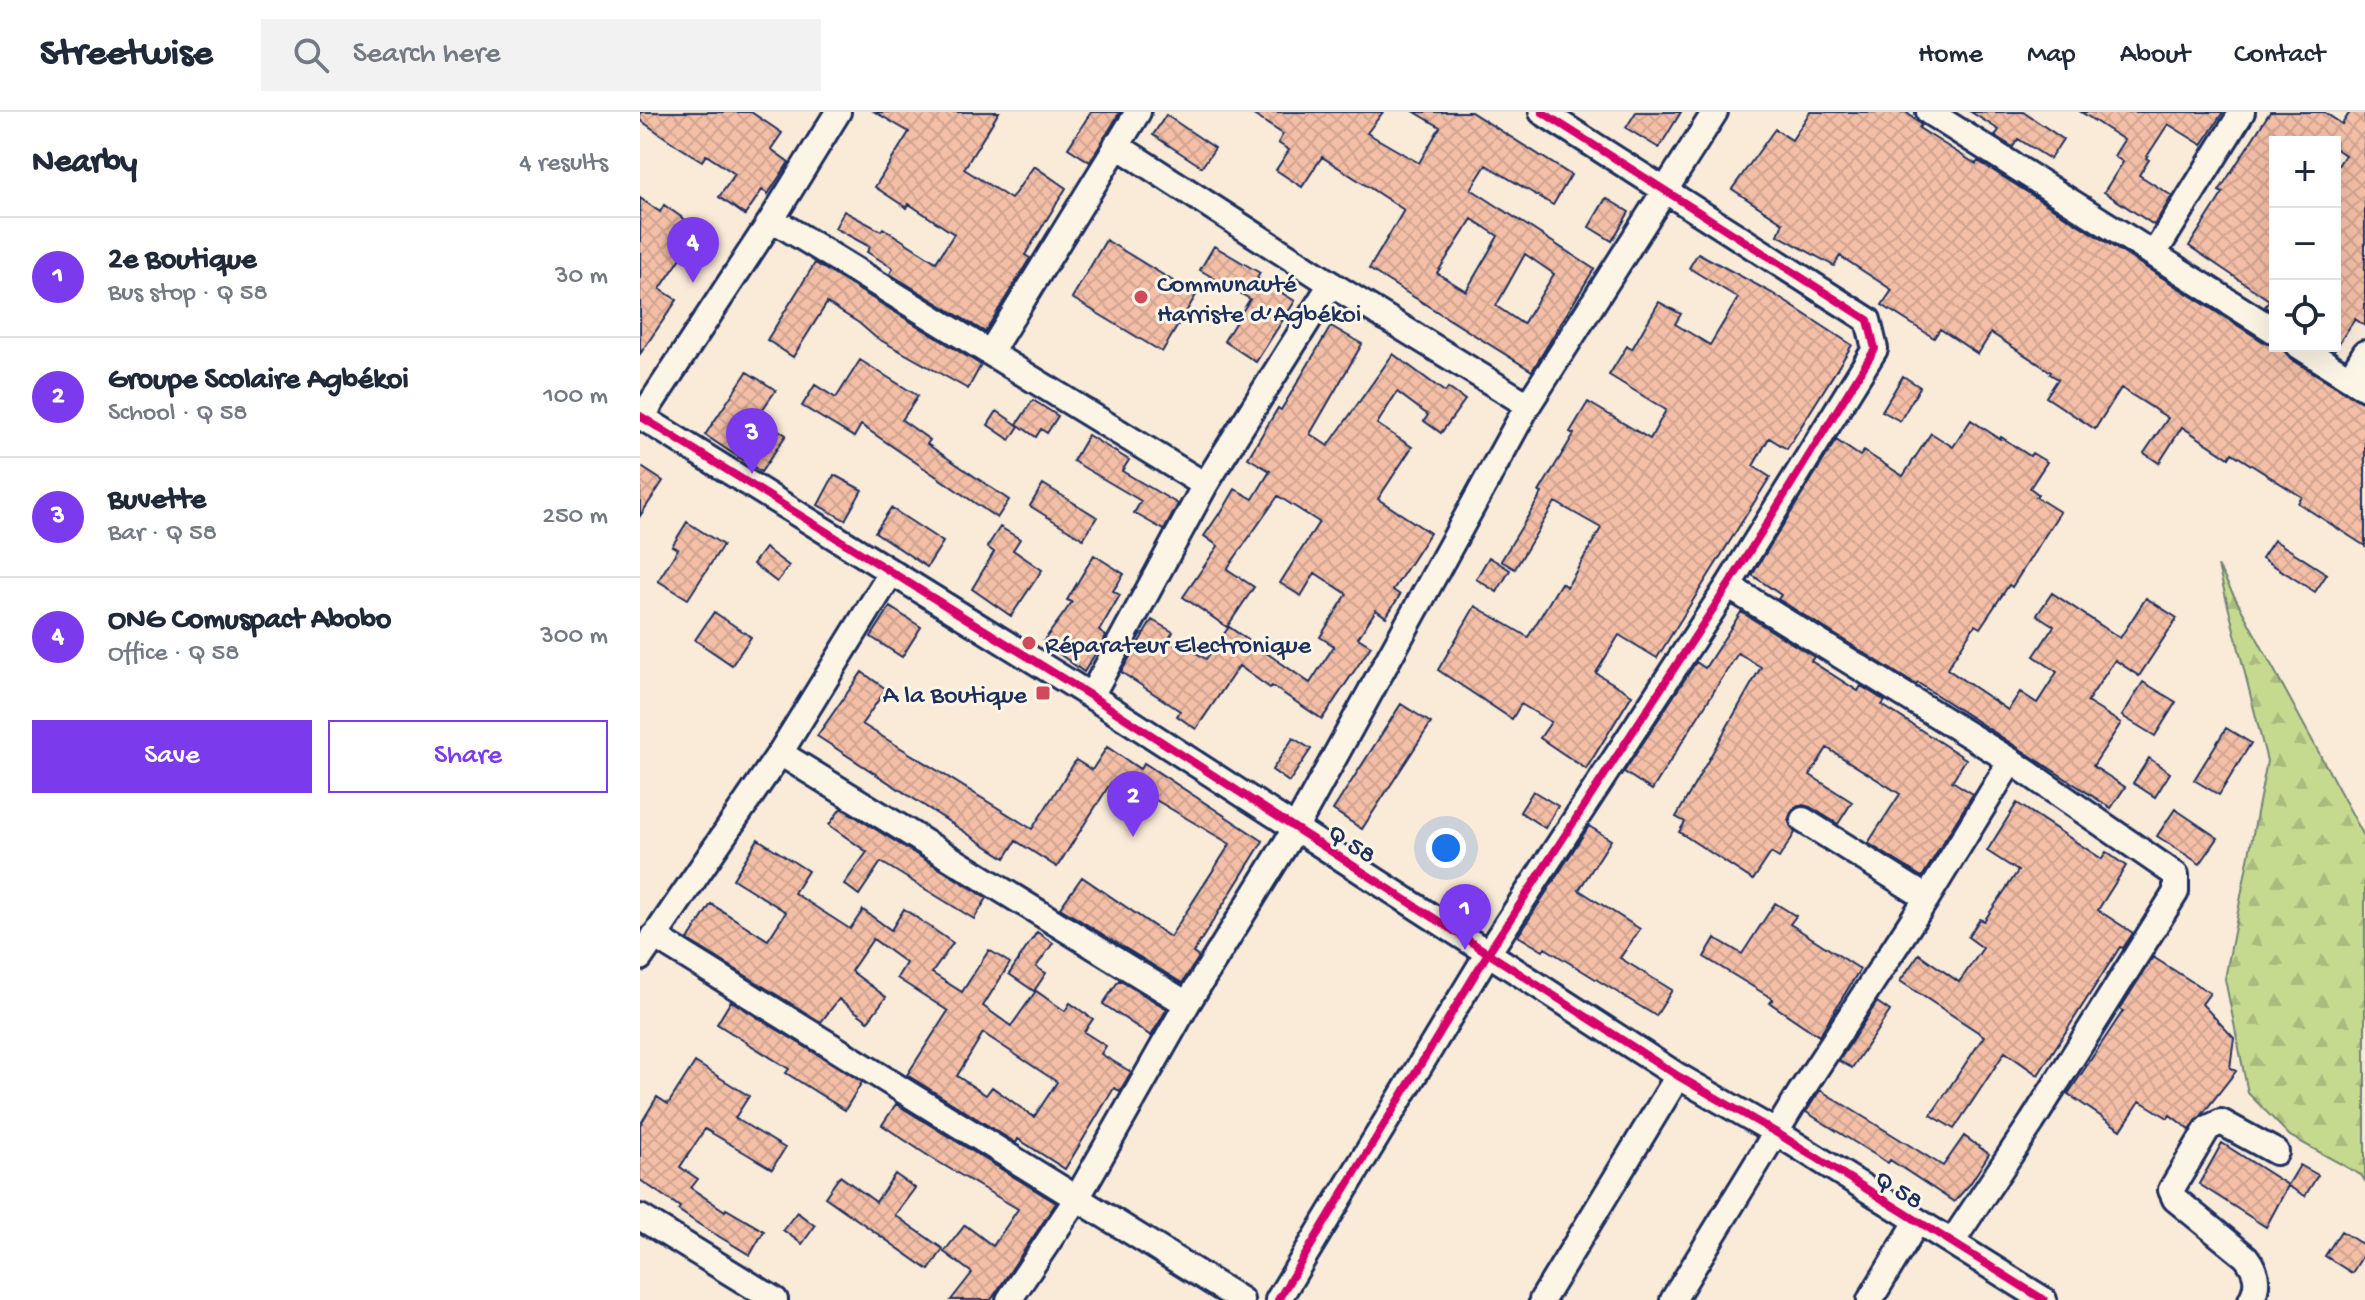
<!DOCTYPE html>
<html lang="en">
<head>
<meta charset="utf-8">
<style>
  :root { --surface:#fff; --page:#f2f2f3; --text:#1f2937; --muted:#747a83; --line:#e0e1e3; --accent:#7c3aed }
  body { margin:0; font-family:"Gochi Hand",sans-serif; background:var(--page); color:var(--text) }
  .controls { position:absolute; right:24px; top:24px; display:grid; overflow:hidden; border-radius:0px; box-shadow:0 8px 32px #0002 }
  .controls button { width:72px; height:72px; display:grid; place-items:center; padding:0; border:0; border-bottom:2px solid var(--line); background:var(--surface); color:var(--text); font:40px sans-serif }
  .you { position:absolute; left:806px; top:736px; width:28px; height:28px; margin:-20px; border:6px solid #fff; border-radius:50%; background:#1a73e8; box-shadow:0 0 0 12px #1a73e833 }
  .badge { display:grid; place-items:center; width:52px; height:52px; border-radius:50%; background:var(--accent); color:#fff; font-size:26px; font-weight:700 }
  .pin { position:absolute; translate:-50% -66px; filter:drop-shadow(0 2px 4px #0008) }
  .pin::after { content:''; position:absolute; top:42px; width:28px; height:24px; background:inherit; clip-path:polygon(0 0,100% 0,50% 100%) }
  .list { margin:0; padding:0; list-style:none }
  h2 { display:flex; justify-content:space-between; align-items:center; height:104px; margin:0; padding:0 32px; font-size:34px }
  h2 small { font-size:26px; font-weight:400; color:var(--muted) }
  .list li { display:grid; grid-template-columns:52px 1fr auto; gap:24px; align-items:center; box-sizing:border-box; height:120px; padding:0 32px; border-top:2px solid var(--line) }
  .list b { display:block; font-size:30px; white-space:nowrap }
  .list p { margin:0; font-size:26px; white-space:nowrap; color:var(--muted) }
  .list em { font-size:26px; font-style:normal; color:var(--muted) }
  .actions { display:flex; gap:16px; padding:24px 32px }
  .actions a { flex:1; padding:18px 0; border:2px solid var(--accent); border-radius:0px; text-align:center; font-size:28px; color:var(--accent) }
  .actions .main { background:var(--accent); color:#fff }
  .icon { flex:none; width:44px; height:44px; fill:none; stroke:currentColor; stroke-width:2; stroke-linecap:round; stroke-linejoin:round }
  .map { position:relative; flex:none; width:1725px; height:1188px; overflow:hidden }
  header { display:flex; align-items:center; gap:48px; box-sizing:border-box; height:112px; padding:0 40px; background:var(--surface); border-bottom:2px solid var(--line) }
  header strong { font-size:38px }
  nav { display:flex; gap:44px; margin-inline-start:auto; font-size:28px }
  .search { width:560px; height:72px; background:var(--page); display:flex; align-items:center; gap:20px; box-sizing:border-box; padding:0 28px; border-radius:0px; color:var(--muted); font-size:30px }
  main { display:flex }
  aside { flex:1; background:var(--surface) }
  .map>svg:first-child { display:block }
</style>
</head>
<body>
<header>
<strong>Streetwise</strong>
<div class="search"><svg class="icon" aria-label="search" viewBox="0 0 24 24"><circle cx="10" cy="10" r="6"/><path d="M15 15l6 6"/></svg>Search here</div>
<nav><a>Home</a><a>Map</a><a>About</a><a>Contact</a></nav>
</header>
<main>
<aside>
<h2>Nearby<small>4 results</small></h2>
<ul class="list">
<li><span class="badge">1</span><div><b>2e Boutique</b><p>Bus stop · Q 58</p></div><em>30 m</em></li>
<li><span class="badge">2</span><div><b>Groupe Scolaire Agbékoi</b><p>School · Q 58</p></div><em>100 m</em></li>
<li><span class="badge">3</span><div><b>Buvette</b><p>Bar · Q 58</p></div><em>250 m</em></li>
<li><span class="badge">4</span><div><b>ONG Comuspact Abobo</b><p>Office · Q 58</p></div><em>300 m</em></li>
</ul>
<div class="actions"><a class="main">Save</a><a>Share</a></div>
</aside>
<div class="map">
<svg width="1725" height="1188" viewBox="0 0 1725 1188">
  <defs>
    <pattern id="forest-firs" width="22" height="20" patternUnits="userSpaceOnUse" patternTransform="scale(2)"><rect width="22" height="20" fill="#c6da8f"/><path d="M5 1l3.5 6h-7zM16 11l3.5 6h-7z" fill="#aabb7e"/></pattern>
    <pattern id="building-cross-hatch" width="8" height="8" patternUnits="userSpaceOnUse" patternTransform="scale(2)"><rect width="8" height="8" fill="#f4bfa6"/><path d="M0 0l8 8M0 8l8-8" fill="none" stroke="#d1a491"/></pattern>
  </defs>
  <rect width="100%" height="100%" fill="#faead8"/>
  <filter id="ink" filterUnits="userSpaceOnUse"><feTurbulence type="fractalNoise" baseFrequency=".0125" numOctaves="2"/><feDisplacementMap in="SourceGraphic" scale="16" xChannelSelector="R" yChannelSelector="G"/><feConvolveMatrix kernelMatrix="1 2 1 2 8 2 1 2 1" color-interpolation-filters="sRGB"/></filter>
  <g filter="url(#ink)">
    <path fill="url(#forest-firs)" stroke="#708476" stroke-width="2" d="M 1578,454 L 1725,726 L 1725,1069 L 1721,1063 L 1650,1024 L 1608,981 L 1585,867 L 1627,649 Z"/>
    <path fill="url(#building-cross-hatch)" stroke="#1b2f5e" stroke-width="2" fill-rule="evenodd" d="M 0,0 L 111,0 L 142,21 L 131,37 L 149,50 L 128,82 L 122,78 L 105,103 L 79,85 L 95,62 L 66,43 L 62,49 L 36,33 L 0,8 Z
      M 235,0 L 359,0 L 324,57 L 371,87 L 394,54 L 426,76 L 385,143 L 390,146 L 345,220 L 250,162 L 253,156 L 227,140 L 230,135 L 195,116 L 204,99 L 241,119 L 243,116 L 296,150 L 314,122 L 269,92 L 267,96 L 235,75 L 269,20 Z
      M 451,0 L 480,0 L 450,50 L 428,36 Z
      M 609,0 L 743,0 L 727,21 L 779,51 L 800,15 L 775,0 L 831,0 L 931,63 L 913,93 L 846,53 L 831,77 L 954,157 L 892,259 L 729,157 L 764,98 L 682,45 L 662,75 L 636,58 L 649,38 L 638,31 L 643,22 ZM 832,107 L 858,124 L 826,179 L 797,161 ZM 885,142 L 914,162 L 883,212 L 856,194 Z
      M 996,0 L 1041,0 L 1019,36 L 986,16 Z
      M 1170,0 L 1266,0 L 1281,13 L 1279,16 L 1315,39 L 1336,52 L 1338,49 L 1627,232 L 1640,234 L 1651,247 L 1725,292 L 1725,434 L 1658,391 L 1662,385 L 1592,341 L 1589,346 L 1542,315 L 1519,351 L 1504,341 L 1528,306 L 1481,276 L 1455,317 L 1406,285 L 1418,267 L 1410,262 L 1411,260 L 1351,221 L 1338,242 L 1300,217 L 1294,226 L 1242,193 L 1252,178 L 1200,144 L 1194,154 L 1138,123 L 1143,111 L 1092,77 L 1135,17 L 1152,28 Z
      M 1331,0 L 1383,0 L 1423,27 L 1410,47 L 1378,27 L 1373,35 L 1355,24 L 1359,18 Z
      M 1441,0 L 1583,0 L 1562,33 L 1528,12 L 1506,46 L 1509,48 L 1499,63 L 1532,84 L 1514,113 L 1464,80 L 1483,50 L 1474,44 L 1484,28 Z
      M 1630,0 L 1684,0 L 1702,12 L 1710,0 L 1725,0 L 1725,214 L 1715,207 L 1695,237 L 1695,58 L 1705,43 L 1695,36 L 1695,30 L 1635,30 L 1635,201 L 1625,195 L 1629,188 L 1549,134 L 1583,81 L 1579,79 Z
      M 526,3 L 575,36 L 562,55 L 513,23 Z
      M 0,86 L 20,100 L 24,93 L 60,118 L 20,177 L 37,188 L 0,242 Z
      M 966,86 L 989,100 L 972,129 L 949,115 Z
      M 466,128 L 556,183 L 522,240 L 432,186 Z
      M 574,134 L 620,161 L 617,166 L 655,189 L 616,250 L 584,229 L 610,187 L 560,158 Z
      M 1058,141 L 1132,181 L 1212,233 L 1147,337 L 1129,326 L 1113,354 L 1130,365 L 1017,546 L 979,523 L 956,561 L 992,583 L 946,657 L 900,626 L 911,610 L 881,592 L 872,607 L 798,558 L 835,494 L 888,525 L 921,471 L 927,475 L 961,416 L 915,390 L 875,457 L 861,449 L 902,381 L 899,380 L 934,322 L 930,320 L 948,290 L 1010,327 L 1026,298 L 969,263 L 987,234 L 992,237 L 1019,190 L 1041,202 L 1035,212 L 1070,233 L 1098,186 L 1049,156 Z
      M 175,151 L 341,253 L 328,277 L 235,225 L 219,211 L 187,191 L 153,245 L 127,228 Z
      M 691,214 L 722,232 L 670,322 L 688,334 L 753,242 L 805,280 L 808,276 L 825,288 L 801,321 L 784,309 L 788,303 L 757,280 L 737,312 L 772,335 L 738,387 L 790,421 L 753,478 L 760,483 L 746,505 L 736,498 L 718,526 L 731,534 L 682,607 L 632,574 L 630,576 L 599,554 L 556,617 L 537,604 L 540,599 L 481,560 L 512,508 L 533,520 L 530,525 L 566,547 L 589,515 L 670,571 L 694,534 L 680,525 L 707,482 L 675,461 L 661,484 L 640,471 L 679,410 L 638,384 L 587,457 L 614,475 L 587,515 L 543,485 L 578,434 L 564,424 L 579,402 L 580,403 L 595,377 L 613,387 L 630,359 L 608,346 L 638,296 L 641,298 Z
      M 220,248 L 278,284 L 262,308 L 290,328 L 287,332 L 369,388 L 357,406 L 221,313 L 214,325 L 162,294 L 175,273 L 196,286 Z
      M 107,260 L 136,278 L 118,304 L 146,323 L 121,360 L 65,323 Z
      M 1263,264 L 1280,275 L 1260,309 L 1242,299 Z
      M 393,288 L 418,304 L 407,321 L 401,317 L 396,325 L 377,312 Z
      M 357,299 L 379,314 L 370,328 L 348,313 Z
      M 1331,308 L 1360,327 L 1361,325 L 1390,344 L 1392,341 L 1407,350 L 1390,376 L 1398,382 L 1396,385 L 1420,400 L 1372,475 L 1369,473 L 1340,516 L 1335,513 L 1307,557 L 1368,598 L 1380,580 L 1397,591 L 1417,560 L 1394,544 L 1414,514 L 1397,503 L 1412,481 L 1480,526 L 1506,486 L 1537,506 L 1499,564 L 1475,548 L 1447,590 L 1481,611 L 1453,654 L 1485,675 L 1471,696 L 1278,571 L 1276,573 L 1138,487 L 1141,483 L 1112,463 L 1196,328 L 1220,344 L 1224,339 L 1263,364 L 1291,321 L 1313,335 Z
      M 448,323 L 489,348 L 482,359 L 538,392 L 524,418 L 494,401 L 501,389 L 433,349 Z
      M 0,354 L 23,369 L 0,404 Z
      M 194,363 L 222,378 L 205,408 L 178,393 Z
      M 403,372 L 457,405 L 443,427 L 390,394 Z
      M 251,396 L 303,430 L 287,455 L 235,420 Z
      M 47,410 L 83,433 L 48,487 L 18,469 L 38,437 L 32,434 Z
      M 360,415 L 380,427 L 373,438 L 402,458 L 371,504 L 332,477 L 354,440 L 347,435 Z
      M 1634,428 L 1687,462 L 1675,480 L 1622,446 Z
      M 125,436 L 149,454 L 137,470 L 113,452 Z
      M 454,443 L 484,462 L 473,479 L 480,483 L 459,519 L 466,524 L 444,560 L 403,530 L 432,490 L 427,488 Z
      M 849,445 L 870,458 L 857,480 L 836,467 Z
      M 250,495 L 281,515 L 262,545 L 231,525 Z
      M 74,500 L 111,525 L 92,553 L 55,528 Z
      M 1101,500 L 1174,545 L 1171,549 L 1218,579 L 1221,574 L 1245,589 L 1242,593 L 1326,647 L 1312,669 L 1333,682 L 1282,765 L 1228,731 L 1260,682 L 1187,636 L 1170,663 L 1212,690 L 1198,712 L 1170,695 L 1163,693 L 1155,695 L 1148,708 L 1155,721 L 1139,746 L 1131,741 L 1113,768 L 1039,720 L 1045,710 L 1036,705 L 1121,555 L 1098,541 L 1012,678 L 984,660 L 1056,550 L 1065,556 Z
      M 222,560 L 246,577 L 222,612 L 392,717 L 436,648 L 452,658 L 467,635 L 500,657 L 504,651 L 623,729 L 553,841 L 559,845 L 542,871 L 420,796 L 442,765 L 530,825 L 590,732 L 482,668 L 479,673 L 472,669 L 417,755 L 376,729 L 365,746 L 177,624 Z
      M 1503,570 L 1536,590 L 1515,624 L 1482,604 Z
      M 761,592 L 791,611 L 722,717 L 693,698 Z
      M 1586,616 L 1611,631 L 1579,683 L 1554,668 Z
      M 653,626 L 671,637 L 649,670 L 632,658 Z
      M 1509,646 L 1530,661 L 1515,685 L 1493,671 Z
      M 893,679 L 918,694 L 905,716 L 880,700 Z
      M 1377,691 L 1462,747 L 1466,740 L 1486,754 L 1458,798 L 1493,821 L 1483,836 L 1480,835 L 1398,963 L 1365,940 L 1314,1017 L 1291,1003 L 1344,924 L 1260,869 L 1279,842 L 1319,870 L 1343,836 L 1328,825 L 1340,807 L 1344,809 L 1378,759 L 1347,739 Z
      M 201,696 L 347,786 L 334,807 L 241,750 L 219,783 L 204,772 L 227,740 L 189,713 Z
      M 1535,697 L 1578,726 L 1560,752 L 1517,724 Z
      M 949,714 L 971,728 L 939,778 L 1000,817 L 980,846 L 1032,878 L 1016,904 L 905,836 L 903,839 L 878,824 Z
      M 118,727 L 168,759 L 154,781 L 210,817 L 223,798 L 251,818 L 264,797 L 313,831 L 292,861 L 322,880 L 349,838 L 370,851 L 343,894 L 371,914 L 396,879 L 425,899 L 430,891 L 453,907 L 444,920 L 466,934 L 461,942 L 491,960 L 480,979 L 474,976 L 425,1057 L 378,1027 L 376,1031 L 267,963 L 308,899 L 257,866 L 266,851 L 233,827 L 211,859 L 246,885 L 228,909 L 199,887 L 181,910 L 48,828 L 71,792 L 128,828 L 146,800 L 93,767 ZM 343,921 L 417,970 L 394,1005 L 352,975 L 346,983 L 317,964 Z
      M 1135,791 L 1156,804 L 1150,812 L 1220,857 L 1179,924 L 1130,891 L 1133,887 L 1064,845 L 1075,826 L 1102,842 Z
      M 397,820 L 413,831 L 396,855 L 406,861 L 394,879 L 369,862 Z
      M 1513,845 L 1570,881 L 1562,892 L 1594,926 L 1590,956 L 1596,959 L 1550,1018 L 1530,1003 L 1528,1006 L 1500,989 L 1481,1018 L 1428,982 L 1483,899 L 1480,897 Z
      M 479,868 L 527,897 L 511,924 L 463,892 Z
      M 91,889 L 222,970 L 205,998 L 146,961 L 149,957 L 77,912 Z
      M 1237,890 L 1250,899 L 1212,956 L 1199,949 Z
      M 55,950 L 109,984 L 95,1006 L 145,1036 L 132,1057 L 65,1017 L 40,1055 L 58,1067 L 51,1076 L 85,1099 L 86,1097 L 124,1119 L 110,1143 L 60,1113 L 38,1098 L 40,1095 L 0,1068 L 0,1013 L 17,985 L 28,992 Z
      M 1180,978 L 1303,1054 L 1324,1024 L 1349,1042 L 1330,1072 L 1314,1090 L 1250,1048 L 1248,1051 L 1166,1000 Z
      M 256,992 L 416,1091 L 351,1188 L 311,1188 L 332,1161 L 304,1140 L 325,1113 L 353,1134 L 378,1097 L 290,1045 L 242,1013 Z
      M 1582,1031 L 1648,1073 L 1660,1053 L 1678,1063 L 1665,1084 L 1648,1074 L 1626,1115 L 1559,1072 Z
      M 255,1062 L 275,1076 L 255,1103 L 303,1137 L 289,1158 L 185,1085 L 200,1064 L 236,1090 Z
      M 157,1100 L 175,1114 L 162,1132 L 143,1118 Z
      M 1701,1119 L 1725,1134 L 1725,1140 L 1712,1161 L 1685,1144 Z"/>
    <g fill="none" stroke-linecap="round" stroke-linejoin="round">
      <defs>
        <path id="street" d="M 1289,0 L 1635,219
          M 476,33 L 691,172 L 888,293
          M 132,107 L 565,373
          M 1514,142 L 1602,0
          M 1659,234 L 1725,276
          M 351,239 L 498,0
          M 1710,266 L 1725,241
          M 0,304 L 451,584 L 1038,964 L 1137,1021 L 1404,1188
          M 2,305 L 132,107 L 198,0
          M 1088,474 L 1371,649 L 1536,763 L 1536,780 L 1392,1010 L 1312,1130
          M 451,584 L 565,373 L 691,172
          M 140,641 L 547,892
          M 1163,708 L 1287,786
          M 14,824 L 601,1188
          M 0,846 L 140,641 L 251,461
          M 0,1105 L 135,1188
          M 369,1188 L 436,1088 L 547,892 L 655,717 L 888,293 L 1075,0
          M 638,1188 L 848,841 L 1088,474 L 1235,237 L 1228,208 L 902,0
          M 902,1188 L 1038,964
          M 1033,1188 L 1160,981 L 1287,786 L 1371,649
          M 1230,1188 L 1277,1110
          M 1611,1188 C 1620,1172 1617,1159 1606,1145 L 1535,1087 L 1531,1078 L 1568,1016 L 1581,1010 L 1636,1040"/>
      </defs>
      <use href="#street" stroke="#1b2f5e" stroke-width="30"/>
      <use href="#street" stroke="#fcf5e5" stroke-width="24"/>
      <defs>
        <path id="cycleway" d="M 0,304 L 451,584 L 1038,964 L 1137,1021 L 1404,1188
          M 638,1188 L 848,841 L 1088,474 L 1235,237 L 1228,208 L 902,0"/>
      </defs>
      <use href="#cycleway" stroke="#fcf5e5" stroke-width="13"/>
      <use href="#cycleway" stroke="#d6006c" stroke-width="8"/>
    </g>
  </g>
  <g fill="#d1495b" stroke="#fcf5e5" stroke-width="3">
    <circle cx="501" cy="185" r="8"/>
    <circle cx="389" cy="531" r="8"/>
    <rect x="395" y="573" width="16" height="16" rx="4"/>
  </g>
  <g text-anchor="middle" stroke-width="6" stroke-linejoin="round" paint-order="stroke">
    <g font-size="26" fill="#1b2f5e" stroke="#fcf5e5" text-anchor="start">
      <text x="517" y="179">Communauté<tspan x="517" dy="30">Harriste d’Agbékoi</tspan></text>
      <text x="405" y="540">Réparateur Electronique</text>
      <text x="387" y="590" text-anchor="end">A la Boutique</text>
    </g>
    <g font-size="26" fill="#1b2f5e" stroke="#fcf5e5">
      <text transform="translate(713 730) rotate(33)" y="9">Q 58</text>
      <text transform="translate(1260 1076) rotate(32)" y="9">Q 58</text>
    </g>
  </g>
</svg>
<div class="controls">
<button>+</button>
<button>−</button>
<button><svg class="icon" aria-label="locate" viewBox="0 0 24 24"><circle cx="12" cy="12" r="6"/><path d="M12 2v4M12 18v4M2 12h4M18 12h4"/></svg></button>
</div>
<div class="you"></div>
<div class="pin badge" style="left:825px;top:838px">1</div>
<div class="pin badge" style="left:493px;top:725px">2</div>
<div class="pin badge" style="left:112px;top:362px">3</div>
<div class="pin badge" style="left:53px;top:171px">4</div>
</div>
</main>
</body>
</html>
